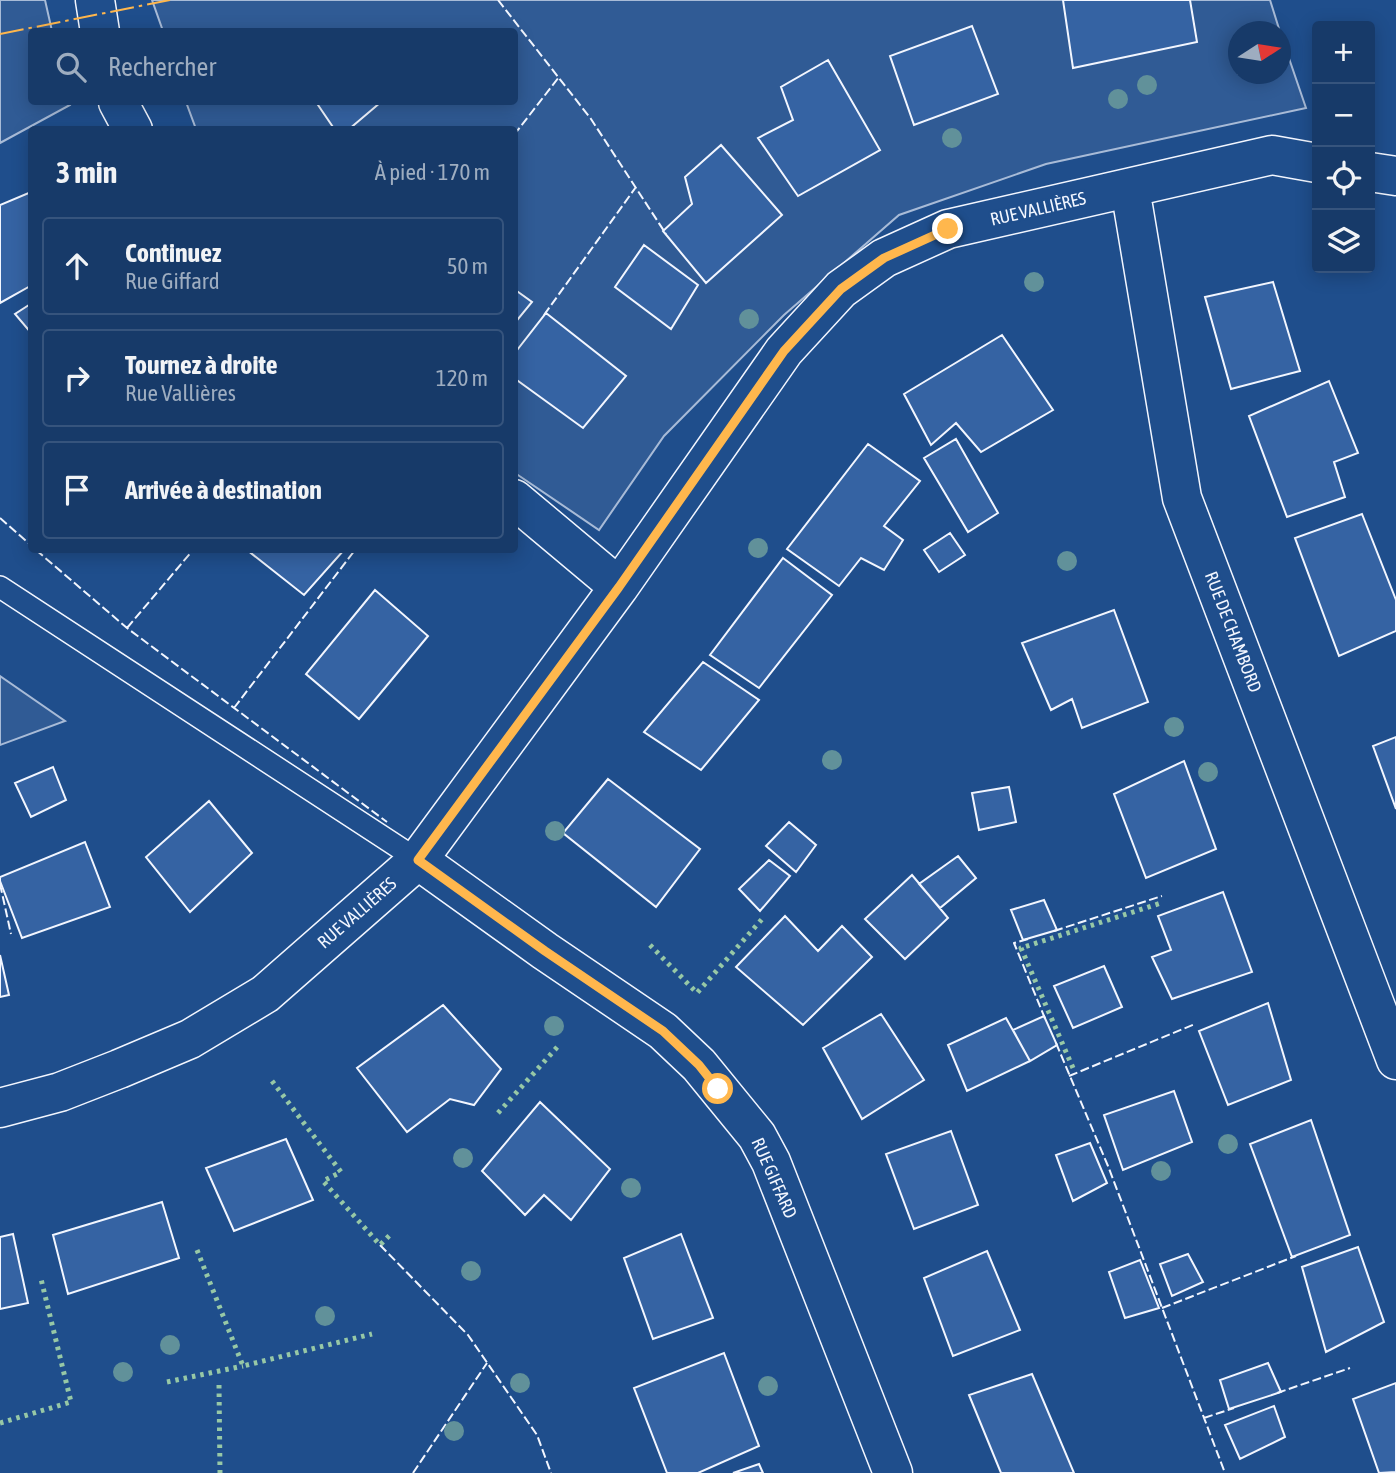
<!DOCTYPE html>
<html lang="fr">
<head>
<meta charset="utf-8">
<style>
  :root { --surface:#173a69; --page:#244571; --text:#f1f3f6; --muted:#9eadc0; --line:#36547d }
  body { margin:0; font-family:"Asap Condensed",sans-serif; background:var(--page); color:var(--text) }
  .controls { position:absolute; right:21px; top:21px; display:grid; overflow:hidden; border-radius:7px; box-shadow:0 4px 18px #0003 }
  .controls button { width:63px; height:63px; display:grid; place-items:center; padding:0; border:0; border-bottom:2px solid var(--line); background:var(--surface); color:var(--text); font:35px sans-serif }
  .compass { position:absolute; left:1228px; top:21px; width:63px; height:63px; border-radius:50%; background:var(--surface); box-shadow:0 4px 18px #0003; rotate:78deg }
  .stop { position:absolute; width:21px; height:21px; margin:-16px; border:5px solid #ffb74d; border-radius:50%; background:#fff }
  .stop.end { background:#ffb74d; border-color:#fff; box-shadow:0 2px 7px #0008 }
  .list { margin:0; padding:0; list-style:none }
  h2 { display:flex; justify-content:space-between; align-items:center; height:91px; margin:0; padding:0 28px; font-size:30px }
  h2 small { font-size:23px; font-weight:400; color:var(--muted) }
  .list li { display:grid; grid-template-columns:46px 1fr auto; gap:21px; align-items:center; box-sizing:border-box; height:98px; margin:0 14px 14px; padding:0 14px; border:2px solid var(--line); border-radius:7px }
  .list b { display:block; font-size:26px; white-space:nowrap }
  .list p { margin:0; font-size:23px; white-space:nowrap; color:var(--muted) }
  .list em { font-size:23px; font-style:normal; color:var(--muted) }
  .icon { flex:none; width:38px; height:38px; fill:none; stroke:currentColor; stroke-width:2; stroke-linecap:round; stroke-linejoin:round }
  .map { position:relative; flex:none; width:1396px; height:1473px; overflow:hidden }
  .search { position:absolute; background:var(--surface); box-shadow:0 4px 18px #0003; left:28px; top:28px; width:490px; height:77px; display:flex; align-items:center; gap:18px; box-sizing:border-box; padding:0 24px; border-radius:7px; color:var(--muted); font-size:26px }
  .panel { position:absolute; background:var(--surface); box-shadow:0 4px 18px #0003; left:28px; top:126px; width:490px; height:427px; border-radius:7px }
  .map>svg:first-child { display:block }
</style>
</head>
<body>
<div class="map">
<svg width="1396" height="1473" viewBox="0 0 1396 1473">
  <rect width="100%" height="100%" fill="#1f4e8c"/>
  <path fill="#305b95" stroke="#a8bbd7" stroke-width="2" d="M 0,0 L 45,0 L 52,31 L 32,32 L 32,102 L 69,102 L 70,105 L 0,143 Z
    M 152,0 L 1270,0 L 1280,32 L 1238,32 L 1238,74 L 1280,74 L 1280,32 L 1306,108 L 1046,164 L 899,215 L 784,315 L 664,436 L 599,530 L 515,473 L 514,130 L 196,129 L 186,102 L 514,102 L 514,32 L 163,31 Z
    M 0,676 L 65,721 L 0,745 Z"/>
  <path fill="#3563a3" stroke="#f2f6ff" stroke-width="2" d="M 1063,0 L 1190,0 L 1197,42 L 1073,68 Z
    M 972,26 L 998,94 L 914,125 L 890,56 Z
    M 828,60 L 880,150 L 798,196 L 758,138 L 793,120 L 781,87 Z
    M 316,102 L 381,102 L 348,130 L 335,130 Z
    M 721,145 L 782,215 L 706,283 L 663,231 L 692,204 L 685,177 Z
    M 31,192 L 32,285 L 0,303 L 0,205 Z
    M 644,245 L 698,285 L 671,329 L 615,287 Z
    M 1273,282 L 1300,371 L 1231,389 L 1205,297 Z
    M 514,289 L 532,302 L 514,324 Z
    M 32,303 L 32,334 L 15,314 Z
    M 546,313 L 626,376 L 583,428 L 514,378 L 514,354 Z
    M 1002,335 L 1053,410 L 981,452 L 956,423 L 931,445 L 904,394 Z
    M 1329,381 L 1358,453 L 1334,462 L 1345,497 L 1287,517 L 1249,416 Z
    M 956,439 L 998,513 L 968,532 L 924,458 Z
    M 868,444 L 920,481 L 884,526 L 903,540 L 884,570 L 861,558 L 839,586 L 787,549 Z
    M 1362,514 L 1396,600 L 1396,631 L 1339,656 L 1295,538 Z
    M 950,533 L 965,555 L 939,572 L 924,550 Z
    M 247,550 L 344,550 L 304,595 Z
    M 783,558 L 832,595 L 759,688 L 710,655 Z
    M 375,590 L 428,636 L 359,719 L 306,674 Z
    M 1114,610 L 1148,702 L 1082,728 L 1072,699 L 1051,710 L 1022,643 Z
    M 703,662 L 759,700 L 701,770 L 644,732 Z
    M 1396,737 L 1396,809 L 1373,746 Z
    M 1184,761 L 1216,849 L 1146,878 L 1114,794 Z
    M 53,767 L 66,800 L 31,817 L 15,783 Z
    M 608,779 L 700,849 L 656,907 L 563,833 Z
    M 1009,787 L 1016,822 L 979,830 L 972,793 Z
    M 209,801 L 252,853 L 190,912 L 146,857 Z
    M 789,822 L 816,845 L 796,872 L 766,846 Z
    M 85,842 L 110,907 L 22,938 L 0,881 L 0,877 Z
    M 958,856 L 976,878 L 940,908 L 919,884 Z
    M 769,860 L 790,876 L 760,911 L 739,889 Z
    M 912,875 L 948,918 L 905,959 L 865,919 Z
    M 1223,892 L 1252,972 L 1172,999 L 1152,957 L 1171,950 L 1158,916 Z
    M 1044,900 L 1057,930 L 1023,940 L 1011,910 Z
    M 785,916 L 818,951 L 842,926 L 872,957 L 803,1025 L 736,967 Z
    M 0,955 L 9,995 L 0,997 Z
    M 1104,966 L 1122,1007 L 1073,1028 L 1054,986 Z
    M 1268,1003 L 1291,1080 L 1228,1105 L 1199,1031 Z
    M 443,1005 L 501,1069 L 474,1105 L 450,1099 L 407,1132 L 357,1068 Z
    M 881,1014 L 924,1080 L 862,1119 L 823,1048 Z
    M 1044,1016 L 1057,1045 L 1030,1061 L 1013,1030 Z
    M 1006,1018 L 1030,1061 L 967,1091 L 948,1045 Z
    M 1174,1091 L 1192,1142 L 1123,1170 L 1104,1115 Z
    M 540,1102 L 610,1169 L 571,1220 L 544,1195 L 525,1215 L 482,1171 Z
    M 1311,1120 L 1350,1235 L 1292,1257 L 1250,1144 Z
    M 951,1131 L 978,1205 L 914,1229 L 886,1154 Z
    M 286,1139 L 313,1200 L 234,1231 L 206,1168 Z
    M 1090,1143 L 1107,1183 L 1073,1201 L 1056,1155 Z
    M 162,1202 L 179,1258 L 68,1294 L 53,1235 Z
    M 13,1234 L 28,1303 L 0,1309 L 0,1237 Z
    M 681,1234 L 713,1318 L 653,1339 L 624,1258 Z
    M 1358,1247 L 1384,1322 L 1326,1352 L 1302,1267 Z
    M 987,1251 L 1020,1330 L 953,1356 L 924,1278 Z
    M 1188,1254 L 1203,1282 L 1172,1296 L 1160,1264 Z
    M 1140,1260 L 1159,1308 L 1125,1318 L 1109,1272 Z
    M 724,1353 L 759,1446 L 698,1473 L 667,1473 L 634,1388 Z
    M 1268,1363 L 1281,1392 L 1229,1409 L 1220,1380 Z
    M 1032,1374 L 1074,1473 L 1001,1473 L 969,1395 Z
    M 1396,1383 L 1396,1472 L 1379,1473 L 1353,1399 Z
    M 1274,1406 L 1285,1437 L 1240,1459 L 1225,1425 Z
    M 759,1464 L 763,1473 L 733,1473 Z"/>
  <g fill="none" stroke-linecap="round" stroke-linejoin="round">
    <defs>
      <path id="lane" d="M 0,587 L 418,860"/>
      <path id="street" d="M 95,0 L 100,32
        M 118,102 L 133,130
        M 1370,172 L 1396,176
        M 1130,188 L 1182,498 L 1396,1060
        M 514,499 L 619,587
        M 418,860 L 545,951 L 663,1031 L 699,1065 L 757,1136 L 771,1162 L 893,1473
        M 0,1108 L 60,1092 L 119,1069 L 190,1039 L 265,994 L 418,860 L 619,587 L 784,351 L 841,289 L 884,258 L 948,229 L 1272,155 L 1317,163"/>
    </defs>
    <use href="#lane" stroke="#f2f6ff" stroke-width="24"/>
    <use href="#street" stroke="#f2f6ff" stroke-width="41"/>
    <use href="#lane" stroke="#1f4e8c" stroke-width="21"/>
    <use href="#street" stroke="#1f4e8c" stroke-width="38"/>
    <path stroke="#97c8a6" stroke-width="5" stroke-dasharray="3.5 5" stroke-linecap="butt" d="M 650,945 L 697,993 L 763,918
      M 1073,1068 L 1021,948 L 1161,903
      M 272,1081 L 341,1172 L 323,1181 L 380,1245 L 390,1235
      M 498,1113 L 560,1044
      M 197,1250 L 243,1366 L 372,1334
      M 167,1382 L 243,1366
      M 219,1385 L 220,1473
      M 0,1423 L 71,1402 L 41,1279"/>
    <path stroke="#f2f6ff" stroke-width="2" stroke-dasharray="9 3.5" stroke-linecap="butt" d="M 498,0 L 591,119 L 666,234
      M 514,135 L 559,77
      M 544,315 L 636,187
      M 0,518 L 32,546
      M 36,550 L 127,628 L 387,822
      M 127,628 L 193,550
      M 234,708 L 355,550
      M 0,884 L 11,934
      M 1054,931 L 1162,896
      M 1028,939 L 1014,943 L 1046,1021
      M 1056,1043 L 1108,1166 L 1225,1473
      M 1069,1076 L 1195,1024
      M 380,1245 L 468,1335 L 537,1435 L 551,1473
      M 1162,1308 L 1296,1256
      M 1277,1393 L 1350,1368
      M 1204,1418 L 1234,1408
      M 413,1473 L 487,1363"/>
    <path stroke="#ffb74d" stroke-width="2" stroke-dasharray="24 5 3.5 5" stroke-linecap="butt" d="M 0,34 L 170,0"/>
  </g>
  <g fill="#61919a">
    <circle cx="1147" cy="85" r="10"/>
    <circle cx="1118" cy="99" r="10"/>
    <circle cx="952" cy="138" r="10"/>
    <circle cx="1034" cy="282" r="10"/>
    <circle cx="749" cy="319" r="10"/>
    <circle cx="758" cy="548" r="10"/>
    <circle cx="1067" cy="561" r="10"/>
    <circle cx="1174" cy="727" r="10"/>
    <circle cx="832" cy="760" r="10"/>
    <circle cx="1208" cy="772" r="10"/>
    <circle cx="555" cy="831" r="10"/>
    <circle cx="554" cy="1026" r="10"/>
    <circle cx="1228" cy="1144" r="10"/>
    <circle cx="463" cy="1158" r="10"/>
    <circle cx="1161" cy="1171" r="10"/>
    <circle cx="631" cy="1188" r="10"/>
    <circle cx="471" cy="1271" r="10"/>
    <circle cx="325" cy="1316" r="10"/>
    <circle cx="170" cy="1345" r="10"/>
    <circle cx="123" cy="1372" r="10"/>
    <circle cx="520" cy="1383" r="10"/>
    <circle cx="768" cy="1386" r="10"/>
    <circle cx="454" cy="1431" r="10"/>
  </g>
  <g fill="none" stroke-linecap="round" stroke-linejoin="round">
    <path stroke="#ffb74d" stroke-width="9" d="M 718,1089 L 699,1065 L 663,1031 L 545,951 L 418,860 L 619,587 L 784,351 L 841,289 L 884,258 L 948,229"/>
  </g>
  <g text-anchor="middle" stroke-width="5" stroke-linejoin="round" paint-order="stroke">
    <g font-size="18" fill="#f2f6ff" stroke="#1f4e8c">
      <text transform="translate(1038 209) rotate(-13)" y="6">RUE VALLIÈRES</text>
      <text transform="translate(1233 632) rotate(69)" y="6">RUE DE CHAMBORD</text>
      <text transform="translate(357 913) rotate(-41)" y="6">RUE VALLIÈRES</text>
      <text transform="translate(774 1178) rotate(66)" y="6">RUE GIFFARD</text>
    </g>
  </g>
</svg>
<div class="controls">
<button>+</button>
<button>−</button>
<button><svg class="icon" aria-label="locate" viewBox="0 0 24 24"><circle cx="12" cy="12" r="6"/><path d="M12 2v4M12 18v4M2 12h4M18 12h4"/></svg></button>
<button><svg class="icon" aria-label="layers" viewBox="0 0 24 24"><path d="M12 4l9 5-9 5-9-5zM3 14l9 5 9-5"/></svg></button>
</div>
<svg class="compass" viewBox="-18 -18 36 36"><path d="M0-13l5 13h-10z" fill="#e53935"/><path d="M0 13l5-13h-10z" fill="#9eadc0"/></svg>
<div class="stop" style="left:718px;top:1089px"></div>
<div class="stop end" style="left:948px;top:229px"></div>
<div class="search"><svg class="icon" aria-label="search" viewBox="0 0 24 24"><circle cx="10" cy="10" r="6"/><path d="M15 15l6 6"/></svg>Rechercher</div>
<section class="panel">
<h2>3 min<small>À pied · 170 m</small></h2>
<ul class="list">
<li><svg class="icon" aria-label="ahead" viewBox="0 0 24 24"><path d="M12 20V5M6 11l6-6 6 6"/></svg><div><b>Continuez</b><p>Rue Giffard</p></div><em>50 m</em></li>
<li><svg class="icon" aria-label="right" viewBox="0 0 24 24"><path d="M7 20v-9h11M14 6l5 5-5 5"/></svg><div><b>Tournez à droite</b><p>Rue Vallières</p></div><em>120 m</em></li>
<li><svg class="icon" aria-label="arrive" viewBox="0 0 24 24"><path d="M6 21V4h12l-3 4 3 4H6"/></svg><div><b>Arrivée à destination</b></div></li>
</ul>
</section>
</div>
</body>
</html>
